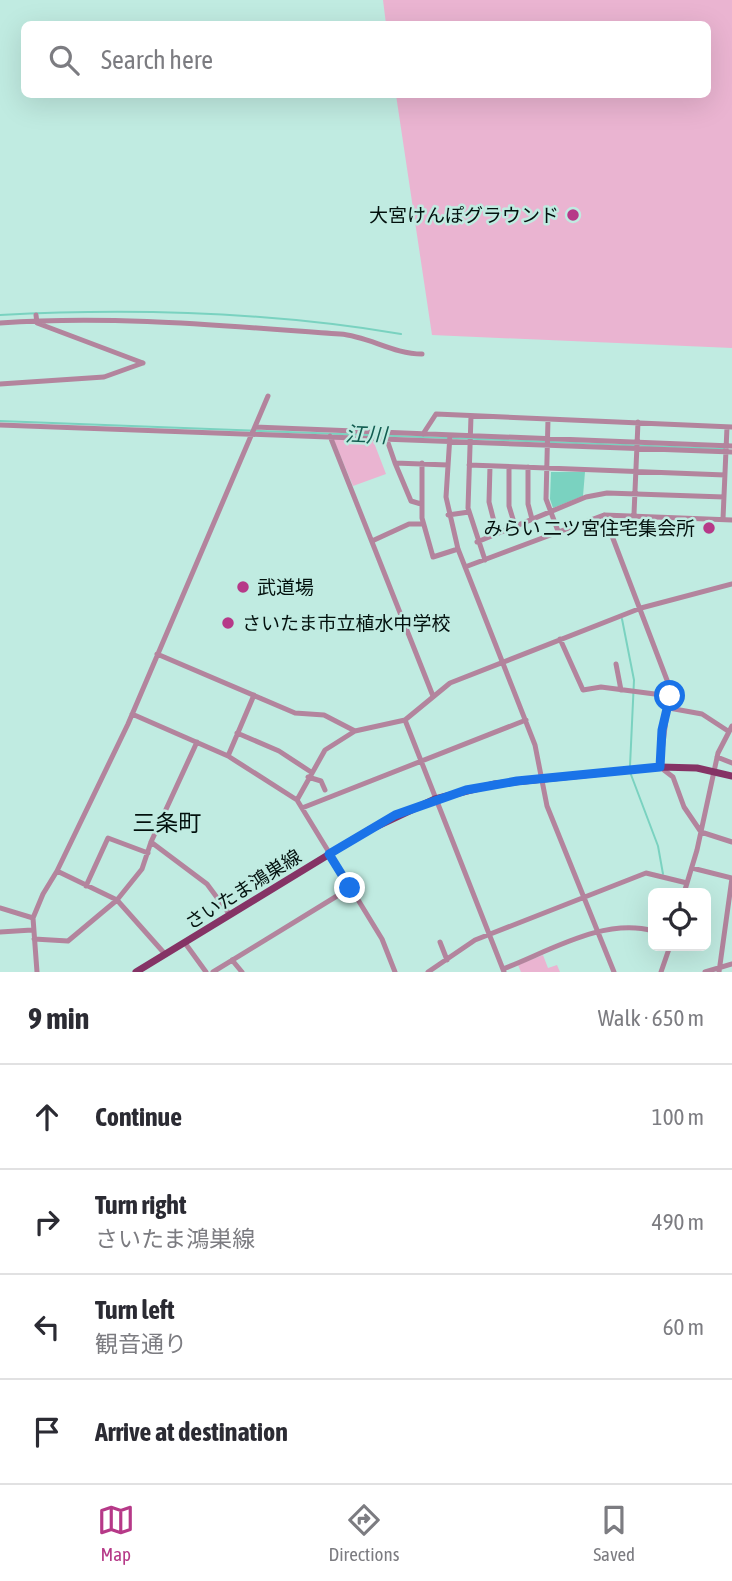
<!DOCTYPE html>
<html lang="en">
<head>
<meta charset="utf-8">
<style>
  :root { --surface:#fff; --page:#f7f7f7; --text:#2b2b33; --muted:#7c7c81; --line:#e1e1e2; --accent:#b63988 }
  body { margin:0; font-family:"Asap Condensed","Noto Sans JP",sans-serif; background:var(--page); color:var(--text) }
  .controls { position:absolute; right:21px; bottom:21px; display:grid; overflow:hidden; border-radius:10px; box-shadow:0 7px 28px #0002 }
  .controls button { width:63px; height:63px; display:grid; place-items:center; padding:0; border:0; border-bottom:2px solid var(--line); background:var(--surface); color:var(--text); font:35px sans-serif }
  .stop { position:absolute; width:21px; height:21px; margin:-16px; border:5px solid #1a73e8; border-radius:50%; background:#fff }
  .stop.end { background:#1a73e8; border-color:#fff; box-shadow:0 2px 7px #0008 }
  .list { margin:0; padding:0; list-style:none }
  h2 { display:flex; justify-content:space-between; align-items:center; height:91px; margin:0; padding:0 28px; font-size:30px }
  h2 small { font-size:23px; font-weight:400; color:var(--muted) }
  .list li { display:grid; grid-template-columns:46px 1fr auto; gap:21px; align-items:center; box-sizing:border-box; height:105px; padding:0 28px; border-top:2px solid var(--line) }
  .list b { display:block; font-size:26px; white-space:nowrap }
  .list p { margin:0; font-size:23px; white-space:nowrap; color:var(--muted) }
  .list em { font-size:23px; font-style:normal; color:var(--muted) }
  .icon { flex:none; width:38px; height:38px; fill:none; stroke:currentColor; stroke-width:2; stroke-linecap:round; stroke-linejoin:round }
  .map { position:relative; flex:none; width:732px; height:972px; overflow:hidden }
  .search { position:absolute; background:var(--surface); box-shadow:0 7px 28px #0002; left:21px; right:21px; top:21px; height:77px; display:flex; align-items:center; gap:18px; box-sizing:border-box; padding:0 24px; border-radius:10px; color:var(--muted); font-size:26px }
  .sheet { height:511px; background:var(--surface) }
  nav { display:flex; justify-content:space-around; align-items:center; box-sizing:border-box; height:98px; border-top:2px solid var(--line); background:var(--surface); font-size:19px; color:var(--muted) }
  nav a { display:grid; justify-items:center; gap:4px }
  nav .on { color:var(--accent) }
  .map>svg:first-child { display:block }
</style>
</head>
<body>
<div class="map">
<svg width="732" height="972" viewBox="0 0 732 972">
  <rect width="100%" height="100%" fill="#c0ebe1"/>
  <path fill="#eab4d1" d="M 383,0 L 732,0 L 732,348 L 432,335 L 396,95 L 708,94 L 708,24 L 386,24 Z
    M 333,438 L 373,440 L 386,474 L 353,486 Z
    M 543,955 L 548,968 L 557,965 L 560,972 L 521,972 L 518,965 Z"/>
  <path fill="#7ad2c0" d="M 551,472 L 585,472 L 583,496 L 553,508 L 550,499 Z"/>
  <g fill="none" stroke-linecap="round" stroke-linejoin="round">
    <path stroke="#7ad2c0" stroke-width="2" d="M 0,315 C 133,308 270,312 401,334
      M 0,421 L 448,438
      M 453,438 L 724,449
      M 622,619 L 634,680 L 630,766
      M 630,772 L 658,846 L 663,874"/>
    <path stroke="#b3849d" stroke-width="5" d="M 36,315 L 37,323 L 143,363
      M 0,323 C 113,315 227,326 340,334 C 368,336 393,354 422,354
      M 0,384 L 104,377 L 143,363
      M 471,416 L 468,508 L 485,560
      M 548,419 L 546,499 L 558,531
      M 0,425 L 732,452
      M 255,427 L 732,446
      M 423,434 L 436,414 L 732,427
      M 450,435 L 446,497 L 458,549 L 535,745 L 547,806 L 614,972
      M 330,436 L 433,696
      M 386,437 L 395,463 L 448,465
      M 395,463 L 411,501 L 421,504
      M 422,463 L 422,518 L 433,557 L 458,549
      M 469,465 L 725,475
      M 490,466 L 489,502 L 497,533
      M 509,467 L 509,506 L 515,526
      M 528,467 L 528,504 L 532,519
      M 634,514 L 638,422
      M 448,515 L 469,512
      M 604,515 L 670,688 L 660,767 L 673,777 L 684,807 L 701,832 L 732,842
      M 723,519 L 727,427
      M 372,541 L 409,524 L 423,524
      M 477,542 L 586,497 L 607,493 L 724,497
      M 465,567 L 604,515 L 732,520
      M 560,639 L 583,690 L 601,687 L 670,696
      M 157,654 L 295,713 L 324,715 L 355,731
      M 616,664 L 621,690
      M 669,708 L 702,714 L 728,731
      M 132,714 L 228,756 L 297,800 L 382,939 L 395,972
      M 405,720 L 504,972
      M 237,733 L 279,751 L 311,772
      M 228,756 L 254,695
      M 717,757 L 732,763
      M 308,777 L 321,781 L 325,790
      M 297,800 L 325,750 L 355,731 L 405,720 L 450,683 L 641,608 L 732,584
      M 302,808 L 526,720
      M 151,842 L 207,884 L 230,915
      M 692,868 L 732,878 L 719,972
      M 57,871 L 117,900 L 165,954
      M 86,886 L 108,838 L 148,853
      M 684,893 L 697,850 L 718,753 L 732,726
      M 0,908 L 33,918
      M 0,932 L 32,930
      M 34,939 L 68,941 L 117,900 L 142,869 L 151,842 L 197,742
      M 440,942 L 447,960
      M 185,943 L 206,972
      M 232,960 L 242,972
      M 503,969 C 548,952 604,917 653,931
      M 37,972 L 33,918 L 43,894 L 57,871 L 128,724 L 268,396
      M 213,972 L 350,888
      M 428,972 L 475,940 L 646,873 L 687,883
      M 661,972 L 670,946
      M 705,972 L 732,964"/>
    <path stroke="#853365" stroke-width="7" d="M 136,972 L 369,830 L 435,799 L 495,784 L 660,767 L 697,768 L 732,776"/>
  </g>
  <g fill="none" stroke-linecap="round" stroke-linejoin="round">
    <path stroke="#1a73e8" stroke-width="9" d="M 350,888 L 329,854 L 395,815 L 466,790 L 517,781 L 660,767 L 662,730 L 670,696"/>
  </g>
  <g fill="#b63988" stroke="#c0ebe1" stroke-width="2.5">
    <circle cx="573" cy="215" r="7"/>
    <circle cx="709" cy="528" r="7"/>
    <circle cx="243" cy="587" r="7"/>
    <circle cx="228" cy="623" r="7"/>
  </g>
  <g text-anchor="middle" stroke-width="5" stroke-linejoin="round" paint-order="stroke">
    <g font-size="19" fill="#03110e" stroke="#c0ebe1" text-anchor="end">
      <text x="559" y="222">大宮けんぽグラウンド</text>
      <text x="695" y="535">みらい 二ツ宮住宅集会所</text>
      <text x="257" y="594" text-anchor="start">武道場</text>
      <text x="242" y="630" text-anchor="start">さいたま市立植水中学校</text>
    </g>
    <g font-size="19" fill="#03110e" stroke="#c0ebe1">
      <text transform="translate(243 889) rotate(-32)" y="7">さいたま鴻巣線</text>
    </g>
    <g font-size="21" font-style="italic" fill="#135d51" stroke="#c0ebe1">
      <text transform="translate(366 435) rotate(2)" y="7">江川</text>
    </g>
    <g font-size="23" fill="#03110e" stroke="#c0ebe1">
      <text x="167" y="831">三条町</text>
    </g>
  </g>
</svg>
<div class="controls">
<button><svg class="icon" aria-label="locate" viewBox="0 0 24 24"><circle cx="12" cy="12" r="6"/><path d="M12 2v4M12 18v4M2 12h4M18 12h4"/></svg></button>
</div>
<div class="stop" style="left:670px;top:696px"></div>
<div class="stop end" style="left:350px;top:888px"></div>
<div class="search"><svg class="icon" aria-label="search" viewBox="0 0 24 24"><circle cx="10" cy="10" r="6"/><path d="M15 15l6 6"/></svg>Search here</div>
</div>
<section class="sheet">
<h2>9 min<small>Walk · 650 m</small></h2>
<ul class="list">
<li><svg class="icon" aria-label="ahead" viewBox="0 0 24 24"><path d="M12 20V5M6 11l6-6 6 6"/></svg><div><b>Continue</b></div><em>100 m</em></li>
<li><svg class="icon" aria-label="right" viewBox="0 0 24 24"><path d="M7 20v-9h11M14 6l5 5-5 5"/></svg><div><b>Turn right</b><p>さいたま鴻巣線</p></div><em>490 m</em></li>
<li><svg class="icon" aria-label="left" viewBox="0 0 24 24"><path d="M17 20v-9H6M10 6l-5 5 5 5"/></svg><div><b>Turn left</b><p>観音通り</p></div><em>60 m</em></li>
<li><svg class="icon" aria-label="arrive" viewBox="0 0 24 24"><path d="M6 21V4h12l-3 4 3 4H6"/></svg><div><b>Arrive at destination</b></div></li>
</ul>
</section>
<nav>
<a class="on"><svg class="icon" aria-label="map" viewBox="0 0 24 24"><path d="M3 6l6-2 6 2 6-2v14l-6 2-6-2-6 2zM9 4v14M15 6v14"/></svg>Map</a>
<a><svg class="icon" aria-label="directions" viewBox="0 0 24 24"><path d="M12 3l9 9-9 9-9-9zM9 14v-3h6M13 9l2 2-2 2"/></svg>Directions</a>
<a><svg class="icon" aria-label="saved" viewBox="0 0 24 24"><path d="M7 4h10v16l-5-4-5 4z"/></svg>Saved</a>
</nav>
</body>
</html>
